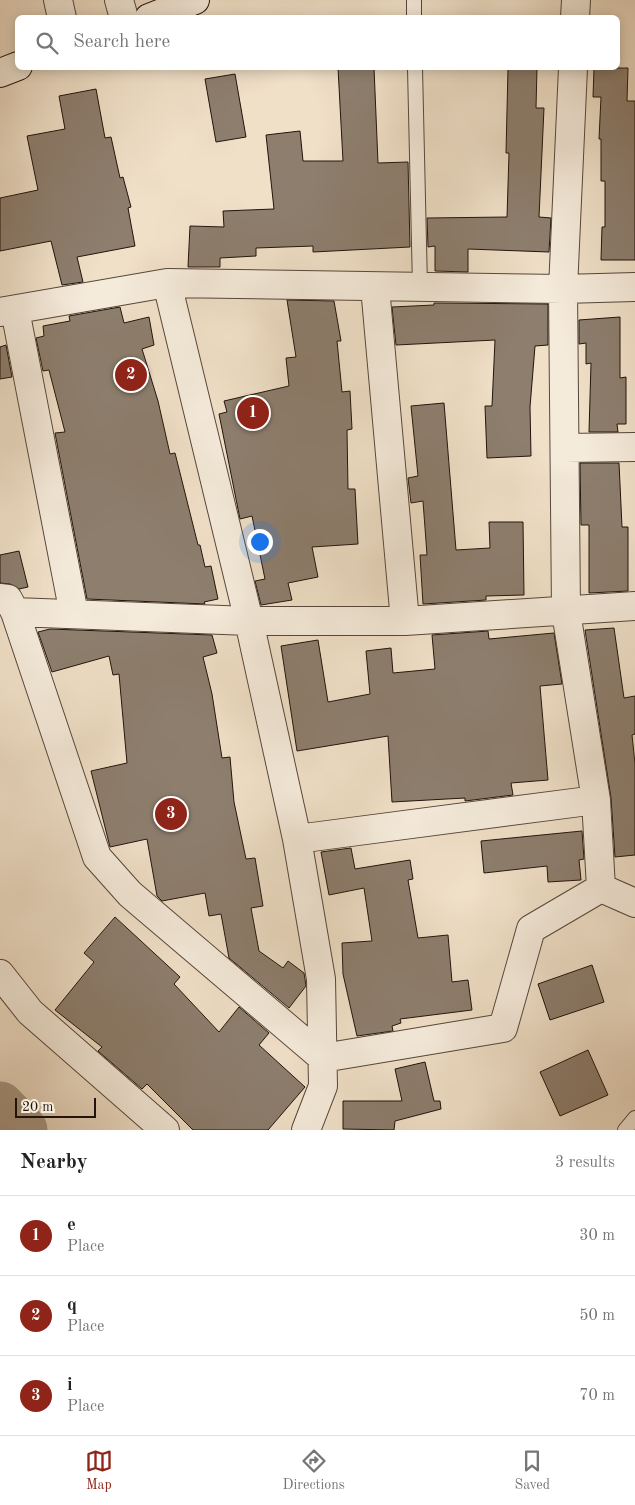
<!DOCTYPE html>
<html lang="en">
<head>
<meta charset="utf-8">
<style>
  :root { --surface:#fff; --page:#f6f6f6; --text:#222; --muted:#767676; --line:#e0e0e0; --accent:#8f2418 }
  body { margin:0; font-family:"Old Standard TT",serif; background:var(--page); color:var(--text) }
  .scale { position:absolute; left:15px; bottom:12px; width:81px; box-sizing:border-box; padding-left:5px; border:2px solid #22140c; border-top:0; font-size:14px; line-height:18px; white-space:nowrap; color:#22140c; -webkit-text-stroke:4px #f5ebdb; paint-order:stroke }
  .you { position:absolute; left:259px; top:541px; width:18px; height:18px; margin:-12px; border:4px solid #fff; border-radius:50%; background:#1a73e8; box-shadow:0 0 0 8px #1a73e833 }
  .badge { display:grid; place-items:center; width:32px; height:32px; border-radius:50%; background:var(--accent); color:#fff; font-size:16px; font-weight:700 }
  .pin { position:absolute; translate:-50% -50%; border:2px solid #fff; box-shadow:0 1px 5px #0006 }
  .list { margin:0; padding:0; list-style:none }
  h2 { display:flex; justify-content:space-between; align-items:center; height:65px; margin:0; padding:0 20px; font-size:21px }
  h2 small { font-size:16px; font-weight:400; color:var(--muted) }
  .list li { display:grid; grid-template-columns:32px 1fr auto; gap:15px; align-items:center; box-sizing:border-box; height:80px; padding:0 20px; border-top:1px solid var(--line) }
  .list b { display:block; font-size:19px; white-space:nowrap }
  .list p { margin:0; font-size:16px; white-space:nowrap; color:var(--muted) }
  .list em { font-size:16px; font-style:normal; color:var(--muted) }
  .icon { flex:none; width:28px; height:28px; fill:none; stroke:currentColor; stroke-width:2; stroke-linecap:round; stroke-linejoin:round }
  .map { position:relative; flex:none; width:635px; height:1130px; overflow:hidden }
  .search { position:absolute; background:var(--surface); box-shadow:0 2px 12px #0003; left:15px; right:15px; top:15px; height:55px; display:flex; align-items:center; gap:12px; box-sizing:border-box; padding:0 18px; border-radius:8px; color:var(--muted); font-size:19px }
  .sheet { height:305px; background:var(--surface) }
  nav { display:flex; justify-content:space-around; align-items:center; box-sizing:border-box; height:70px; border-top:1px solid var(--line); background:var(--surface); font-size:14px; color:var(--muted) }
  nav a { display:grid; justify-items:center; gap:2px }
  nav .on { color:var(--accent) }
  .map>svg:first-child { display:block }
</style>
</head>
<body>
<div class="map">
<svg width="635" height="1130" viewBox="0 0 635 1130">
  <rect width="100%" height="100%" fill="#f0e0c8"/>
  <filter id="stains"><feTurbulence type="fractalNoise" baseFrequency=".004" numOctaves="4"/><feColorMatrix values="0 0 0 0 .2 0 0 0 0 .09 0 0 0 0 .02 0 0 0 .5 -.17"/></filter>
  <radialGradient id="worn" r=".72"><stop offset=".6" stop-color="#630" stop-opacity="0"/><stop offset="1" stop-color="#630" stop-opacity=".3"/></radialGradient>
  <g fill="none" stroke-linecap="round" stroke-linejoin="round">
    <path stroke="#aa9b88" stroke-width="49" d="M 0,1106 L 23,1130"/>
  </g>
  <path fill="#8d7e6e" stroke="#22140c" d="M 338,68 L 374,68 L 378,163 L 408,162 L 410,247 L 313,252 L 313,246 L 256,248 L 256,256 L 220,258 L 220,267 L 188,267 L 190,226 L 224,227 L 223,211 L 274,209 L 266,135 L 300,131 L 303,161 L 343,161 Z
    M 508,68 L 537,68 L 536,108 L 544,108 L 539,217 L 551,218 L 549,252 L 468,249 L 468,272 L 435,271 L 435,246 L 428,247 L 427,218 L 507,217 L 509,153 L 506,153 Z
    M 594,68 L 628,68 L 627,101 L 635,101 L 635,260 L 601,260 L 602,227 L 605,227 L 605,181 L 601,181 L 601,139 L 599,139 L 601,97 L 593,97 Z
    M 235,74 L 246,137 L 216,142 L 205,79 Z
    M 96,89 L 105,138 L 111,137 L 120,178 L 123,177 L 131,207 L 128,208 L 135,246 L 77,257 L 83,282 L 62,285 L 51,241 L 0,251 L 0,198 L 38,190 L 27,136 L 65,129 L 59,96 Z
    M 287,300 L 334,301 L 341,341 L 337,341 L 342,392 L 350,391 L 352,429 L 347,430 L 348,489 L 355,489 L 358,544 L 312,547 L 318,577 L 288,583 L 292,600 L 261,605 L 255,581 L 265,579 L 252,516 L 240,519 L 219,414 L 227,412 L 224,401 L 289,386 L 286,358 L 296,357 Z
    M 434,303 L 548,304 L 548,345 L 535,346 L 530,407 L 531,456 L 487,458 L 485,406 L 492,406 L 495,340 L 396,345 L 392,307 L 434,305 Z
    M 120,307 L 124,323 L 149,317 L 154,345 L 142,349 L 158,401 L 170,454 L 175,453 L 198,545 L 200,545 L 205,567 L 211,566 L 218,599 L 204,602 L 205,604 L 87,599 L 55,433 L 65,432 L 49,370 L 43,371 L 36,338 L 44,336 L 43,326 L 70,321 L 69,316 Z
    M 620,317 L 620,378 L 626,377 L 626,424 L 617,424 L 618,432 L 589,432 L 591,363 L 586,364 L 586,343 L 579,344 L 579,320 Z
    M 6,345 L 12,377 L 0,379 L 0,347 Z
    M 444,403 L 456,550 L 490,548 L 489,522 L 523,522 L 524,595 L 486,596 L 486,600 L 423,604 L 420,555 L 427,555 L 423,501 L 411,503 L 408,478 L 418,476 L 411,406 Z
    M 580,463 L 619,463 L 622,527 L 628,527 L 628,591 L 589,593 L 589,525 L 581,525 Z
    M 19,551 L 28,587 L 19,589 L 10,584 L 0,583 L 0,555 Z
    M 614,628 L 624,698 L 635,696 L 635,734 L 632,735 L 635,764 L 635,855 L 615,857 L 611,798 L 585,630 Z
    M 50,629 L 212,635 L 217,653 L 203,657 L 212,694 L 222,758 L 230,757 L 234,802 L 246,859 L 255,858 L 263,906 L 251,908 L 259,951 L 283,968 L 288,961 L 304,973 L 306,986 L 289,1008 L 229,958 L 221,914 L 209,916 L 205,893 L 162,901 L 157,896 L 147,839 L 110,847 L 91,771 L 127,763 L 119,674 L 113,675 L 109,656 L 52,672 L 38,632 Z
    M 488,631 L 489,639 L 554,633 L 562,684 L 540,686 L 548,780 L 511,783 L 513,795 L 465,801 L 465,798 L 392,802 L 388,736 L 297,751 L 281,646 L 318,640 L 328,702 L 370,694 L 366,651 L 391,648 L 393,673 L 435,669 L 432,635 Z
    M 582,831 L 584,859 L 579,860 L 581,880 L 548,882 L 547,866 L 484,873 L 481,841 Z
    M 351,848 L 355,869 L 410,860 L 413,879 L 408,880 L 418,938 L 448,935 L 452,982 L 468,980 L 472,1010 L 400,1019 L 401,1023 L 392,1026 L 393,1031 L 357,1036 L 343,974 L 342,943 L 372,941 L 364,888 L 329,895 L 321,852 Z
    M 115,917 L 180,977 L 174,984 L 219,1032 L 239,1007 L 269,1033 L 259,1045 L 305,1087 L 268,1130 L 193,1130 L 147,1084 L 142,1089 L 98,1051 L 102,1047 L 55,1010 L 94,962 L 84,953 Z
    M 592,965 L 604,1002 L 550,1020 L 538,984 Z
    M 588,1050 L 608,1095 L 560,1116 L 540,1072 Z
    M 425,1062 L 434,1101 L 440,1101 L 441,1109 L 395,1121 L 394,1130 L 343,1129 L 343,1101 L 402,1101 L 395,1069 Z"/>
  <g fill="none" stroke-linecap="round" stroke-linejoin="round">
    <defs>
      <path id="lane" d="M 414,0 L 414,18
        M 415,68 L 420,287
        M 625,1130 L 635,1118"/>
      <path id="street" d="M 58,0 L 62,18
        M 119,0 L 124,18
        M 575,18 L 576,0
        M 573,68 L 563,289 L 566,612 L 596,800 L 601,888
        M 167,283 L 249,621 L 297,839 L 321,979 L 323,1086 L 306,1130
        M 375,287 L 405,621
        M 15,310 L 74,614
        M 0,312 L 167,283 L 563,289 L 635,287
        M 565,448 L 635,447
        M 0,598 L 8,599 L 15,612 L 249,621 L 405,621 L 635,606
        M 15,612 L 97,857 L 130,894 L 323,1058 L 503,1028 L 531,929 L 601,888
        M 297,839 L 596,800
        M 601,888 L 635,903
        M 0,974 L 30,1012 L 165,1130"/>
      <path id="secondary" d="M 149,18 L 195,0
        M 0,73 L 18,66"/>
    </defs>
    <use href="#lane" stroke="#56473b" stroke-width="16"/>
    <use href="#street" stroke="#56473b" stroke-width="30"/>
    <use href="#secondary" stroke="#22140c" stroke-width="30"/>
    <use href="#lane" stroke="#f5ebdb" stroke-width="14"/>
    <use href="#street" stroke="#f5ebdb" stroke-width="28"/>
    <use href="#secondary" stroke="#f5ebdb" stroke-width="28"/>
  </g>
  <rect width="100%" height="100%" filter="url(#stains)"/>
  <rect width="100%" height="100%" fill="url(#worn)"/>
</svg>
<div class="scale">20 m</div>
<div class="you"></div>
<div class="pin badge" style="left:253px;top:413px">1</div>
<div class="pin badge" style="left:131px;top:375px">2</div>
<div class="pin badge" style="left:171px;top:814px">3</div>
<div class="search"><svg class="icon" aria-label="search" viewBox="0 0 24 24"><circle cx="10" cy="10" r="6"/><path d="M15 15l6 6"/></svg>Search here</div>
</div>
<section class="sheet">
<h2>Nearby<small>3 results</small></h2>
<ul class="list">
<li><span class="badge">1</span><div><b>e</b><p>Place</p></div><em>30 m</em></li>
<li><span class="badge">2</span><div><b>q</b><p>Place</p></div><em>50 m</em></li>
<li><span class="badge">3</span><div><b>i</b><p>Place</p></div><em>70 m</em></li>
</ul>
</section>
<nav>
<a class="on"><svg class="icon" aria-label="map" viewBox="0 0 24 24"><path d="M3 6l6-2 6 2 6-2v14l-6 2-6-2-6 2zM9 4v14M15 6v14"/></svg>Map</a>
<a><svg class="icon" aria-label="directions" viewBox="0 0 24 24"><path d="M12 3l9 9-9 9-9-9zM9 14v-3h6M13 9l2 2-2 2"/></svg>Directions</a>
<a><svg class="icon" aria-label="saved" viewBox="0 0 24 24"><path d="M7 4h10v16l-5-4-5 4z"/></svg>Saved</a>
</nav>
</body>
</html>
